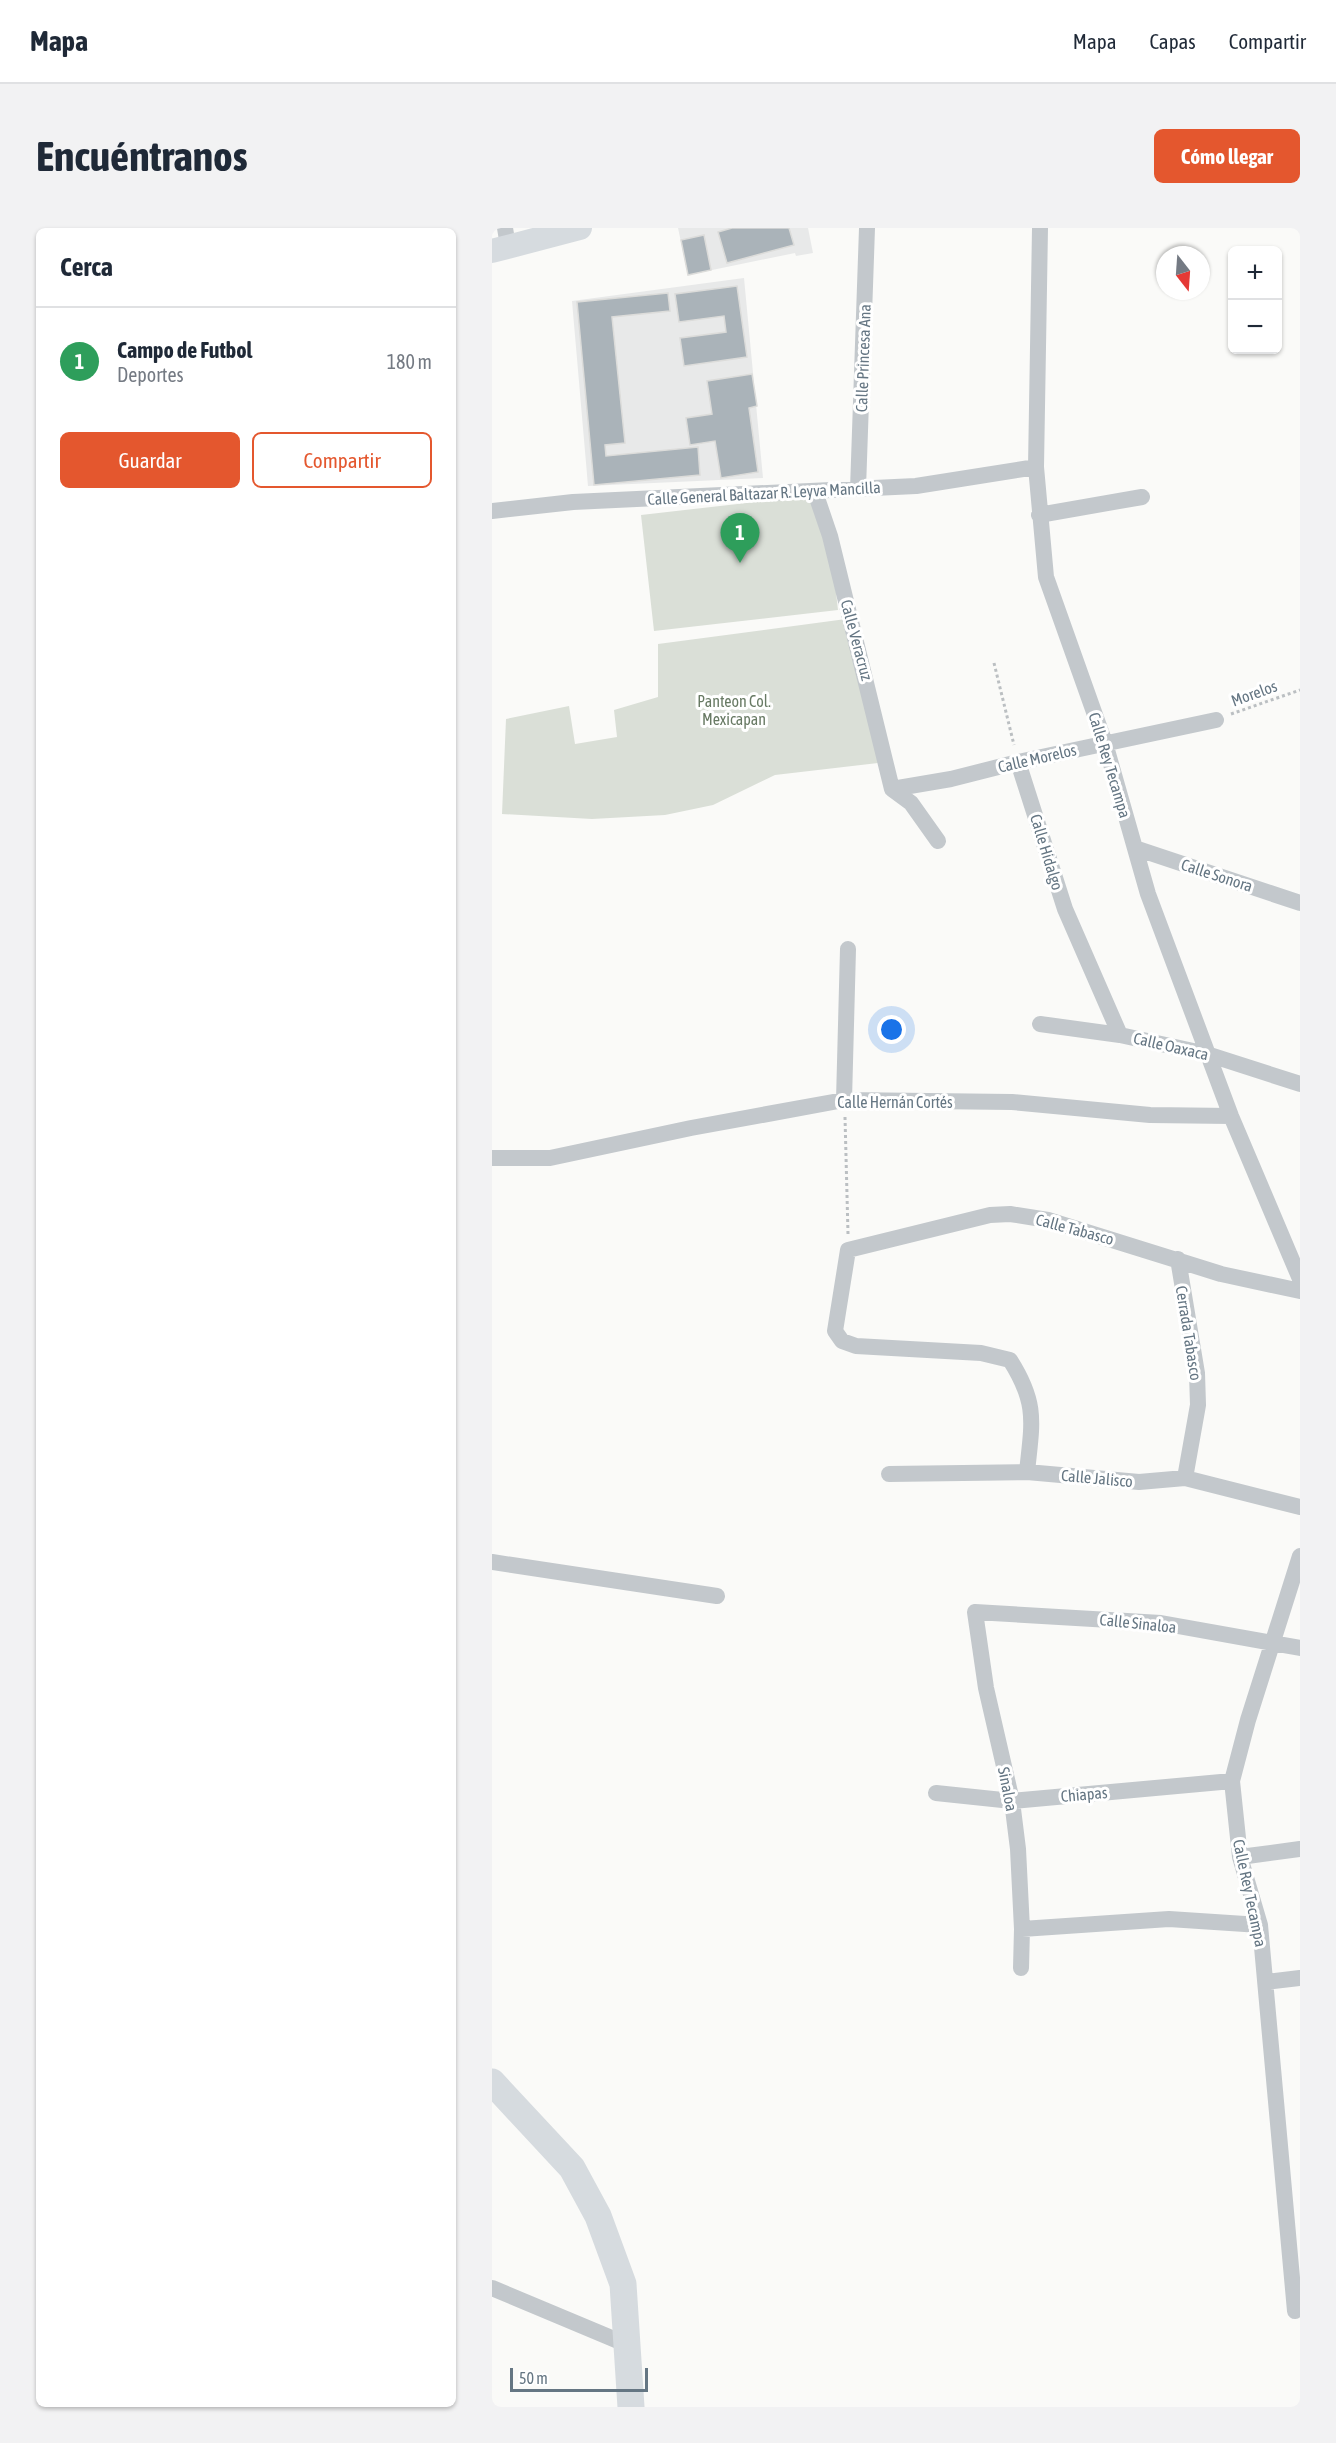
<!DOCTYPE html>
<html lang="es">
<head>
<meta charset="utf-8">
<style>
  :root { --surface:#fff; --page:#f2f2f3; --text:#1f2937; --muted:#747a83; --line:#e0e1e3; --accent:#e4572e }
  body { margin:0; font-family:"Asap Condensed",sans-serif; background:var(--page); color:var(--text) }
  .controls { position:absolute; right:18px; top:18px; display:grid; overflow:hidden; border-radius:9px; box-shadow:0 2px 4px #0004 }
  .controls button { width:54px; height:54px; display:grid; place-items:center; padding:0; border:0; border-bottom:2px solid var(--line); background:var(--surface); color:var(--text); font:30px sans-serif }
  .compass { position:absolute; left:664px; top:18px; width:54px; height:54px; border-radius:50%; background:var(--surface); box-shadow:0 2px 4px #0004; rotate:163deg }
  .scale { position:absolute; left:18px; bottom:15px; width:138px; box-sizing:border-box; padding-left:6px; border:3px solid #657683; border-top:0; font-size:16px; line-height:21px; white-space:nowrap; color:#657683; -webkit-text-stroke:4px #fff; paint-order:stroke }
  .you { position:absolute; left:400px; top:802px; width:21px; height:21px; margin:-15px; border:4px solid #fff; border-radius:50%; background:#1a73e8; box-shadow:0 0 0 9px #1a73e833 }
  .badge { display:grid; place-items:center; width:39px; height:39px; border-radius:50%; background:var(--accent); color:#fff; font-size:20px; font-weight:700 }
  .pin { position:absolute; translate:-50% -50px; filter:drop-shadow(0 2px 3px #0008) }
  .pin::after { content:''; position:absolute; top:32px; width:21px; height:18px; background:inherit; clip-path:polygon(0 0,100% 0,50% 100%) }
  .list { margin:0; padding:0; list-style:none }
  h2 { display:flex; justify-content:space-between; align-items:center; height:78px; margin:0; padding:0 24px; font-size:26px }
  h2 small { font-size:20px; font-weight:400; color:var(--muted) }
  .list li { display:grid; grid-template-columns:39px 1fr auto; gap:18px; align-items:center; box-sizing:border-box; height:108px; padding:0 24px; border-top:2px solid var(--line) }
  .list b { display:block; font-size:22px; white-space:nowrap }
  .list p { margin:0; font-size:20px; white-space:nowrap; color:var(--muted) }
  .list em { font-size:20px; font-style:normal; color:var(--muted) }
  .actions { display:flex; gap:12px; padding:18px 24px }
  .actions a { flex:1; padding:14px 0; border:2px solid var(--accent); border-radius:9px; text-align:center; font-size:21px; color:var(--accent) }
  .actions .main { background:var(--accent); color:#fff }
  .map { position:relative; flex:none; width:808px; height:2179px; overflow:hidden; border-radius:9px }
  header { display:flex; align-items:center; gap:36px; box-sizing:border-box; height:84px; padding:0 30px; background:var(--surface); border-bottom:2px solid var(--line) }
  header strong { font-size:28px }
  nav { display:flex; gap:33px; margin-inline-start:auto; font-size:21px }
  .intro { display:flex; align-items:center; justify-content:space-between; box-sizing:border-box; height:144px; padding:0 36px }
  h1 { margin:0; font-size:42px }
  .button { padding:15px 27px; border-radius:9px; background:var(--accent); color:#fff; font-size:21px; font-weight:700 }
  main { display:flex; gap:36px; padding:0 36px }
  aside { flex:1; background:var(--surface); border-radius:9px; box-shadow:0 2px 4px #0004 }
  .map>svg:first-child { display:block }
</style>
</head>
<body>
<header>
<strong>Mapa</strong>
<nav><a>Mapa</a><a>Capas</a><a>Compartir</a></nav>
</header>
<div class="intro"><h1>Encuéntranos</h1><a class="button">Cómo llegar</a></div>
<main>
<aside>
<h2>Cerca<small></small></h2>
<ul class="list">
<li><span class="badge" style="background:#2e9e5b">1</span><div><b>Campo de Futbol</b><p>Deportes</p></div><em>180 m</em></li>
</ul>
<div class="actions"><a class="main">Guardar</a><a>Compartir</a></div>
</aside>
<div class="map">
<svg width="808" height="2179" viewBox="0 0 808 2179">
  <rect width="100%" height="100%" fill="#fafaf8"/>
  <path fill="#e8e9e9" d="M 186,0 L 316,0 L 321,25 L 304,28 L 303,25 L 196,47 Z
    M 252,50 L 271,250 L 96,258 L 80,73 Z"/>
  <path fill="#dadfd7" d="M 333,266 L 346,382 L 162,403 L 149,287 Z
    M 354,391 L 386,535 L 283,547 L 221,577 L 173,587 L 100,591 L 10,586 L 14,491 L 77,478 L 83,516 L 125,509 L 122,482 L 166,469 L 166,416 Z"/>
  <path fill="#aab3b9" stroke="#dcdcda" stroke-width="1.5" d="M 240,0 L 297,0 L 302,17 L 235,35 L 226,4 Z
    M 212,7 L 219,42 L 196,47 L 189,12 Z
    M 245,58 L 255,129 L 192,138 L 188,110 L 234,104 L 232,88 L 187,94 L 183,66 Z
    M 176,65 L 178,83 L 120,89 L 133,215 L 113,217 L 114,228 L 206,219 L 208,247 L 102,257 L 85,74 Z
    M 260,146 L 265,178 L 257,180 L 266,244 L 229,250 L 223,213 L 198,217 L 194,190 L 220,186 L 215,153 Z"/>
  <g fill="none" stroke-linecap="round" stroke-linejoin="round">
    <path stroke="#bbbfc2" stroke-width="3" stroke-dasharray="3 3" stroke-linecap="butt" d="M 502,435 L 522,517
      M 739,486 L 808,462
      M 353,889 L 356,1006"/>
    <path stroke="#c3c8cc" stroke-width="16" d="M 13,0 L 16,18
      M 548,0 L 544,239 L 554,349 L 613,515 L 656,666 L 739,888 L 808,1051
      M 366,261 L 375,0
      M 323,264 L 338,308 L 400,561
      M 0,283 L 81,274 L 424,258 L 544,239
      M 547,287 L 650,269
      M 526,534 L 573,681 L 628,807
      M 400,561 L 459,551 L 526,534 L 724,492
      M 400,561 L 419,575 L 446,613
      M 643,620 L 808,675
      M 548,796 L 628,807 L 715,826 L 808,856
      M 352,872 L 356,721
      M 0,930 L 58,930 L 199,900 L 352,872 L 520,874 L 658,887 L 739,888
      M 686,1031 L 705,1145 L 706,1177 L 693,1250
      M 535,1244 C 540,1195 546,1176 518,1132 L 489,1125 L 364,1118 L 350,1113 L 343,1103 L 356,1022 L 498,987 L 518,986 L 556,992 L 729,1046 L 808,1063
      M 397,1246 L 535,1244 L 647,1254 L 693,1250 L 808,1279
      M 0,1334 L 225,1368
      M 444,1565 L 520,1573 L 740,1553
      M 748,1629 L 808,1621
      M 530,1701 L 677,1691 L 768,1697
      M 529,1740 L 530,1701 L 526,1621 L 520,1573 L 494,1460 L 483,1384 L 669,1395 L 808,1420
      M 774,1754 L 808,1750
      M 0,2060 L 136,2117
      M 803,2083 L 768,1697 L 748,1629 L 740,1553 L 756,1492 L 808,1328"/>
    <path stroke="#d6dbdf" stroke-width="24" d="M 0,23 L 88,0"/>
    <path stroke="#d6dbdf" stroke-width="27" d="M 0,1854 L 80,1940 L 106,1988 L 131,2056 L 139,2179"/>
  </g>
  <g text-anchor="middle" stroke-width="6" stroke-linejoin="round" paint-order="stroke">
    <g font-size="16" fill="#657683" stroke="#fff">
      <text transform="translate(371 130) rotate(-88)" y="6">Calle Princesa Ana</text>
      <text transform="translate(272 265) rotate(-3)" y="6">Calle General Baltazar R. Leyva Mancilla</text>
      <text transform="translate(365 412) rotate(75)" y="6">Calle Veracruz</text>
      <text transform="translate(762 465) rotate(-20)" y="6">Morelos</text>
      <text transform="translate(545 530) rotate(-13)" y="6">Calle Morelos</text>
      <text transform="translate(618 537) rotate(73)" y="6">Calle Rey Tecampa</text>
      <text transform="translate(555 624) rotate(73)" y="6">Calle Hidalgo</text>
      <text transform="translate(725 647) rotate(18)" y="6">Calle Sonora</text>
      <text transform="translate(679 818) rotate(13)" y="6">Calle Oaxaca</text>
      <text x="403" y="880">Calle Hernán Cortés</text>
      <text transform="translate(583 1001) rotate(15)" y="6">Calle Tabasco</text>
      <text transform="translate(697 1105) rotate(81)" y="6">Cerrada Tabasco</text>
      <text transform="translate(605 1250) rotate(5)" y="6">Calle Jalisco</text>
      <text transform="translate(646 1395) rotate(6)" y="6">Calle Sinaloa</text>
      <text transform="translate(516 1561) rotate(79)" y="6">Sinaloa</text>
      <text transform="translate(592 1566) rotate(-5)" y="6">Chiapas</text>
      <text transform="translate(758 1665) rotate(78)" y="6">Calle Rey Tecampa</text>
    </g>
    <g font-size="16" fill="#687a64" stroke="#fff">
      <text x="242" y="479">Panteon Col.<tspan x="242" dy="18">Mexicapan</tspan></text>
    </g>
  </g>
</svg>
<div class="controls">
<button>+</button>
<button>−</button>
</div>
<svg class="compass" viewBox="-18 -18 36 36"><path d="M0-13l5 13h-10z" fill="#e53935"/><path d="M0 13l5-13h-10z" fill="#747a83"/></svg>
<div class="scale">50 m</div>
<div class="you"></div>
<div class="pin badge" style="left:248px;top:335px;background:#2e9e5b">1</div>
</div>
</main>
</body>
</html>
